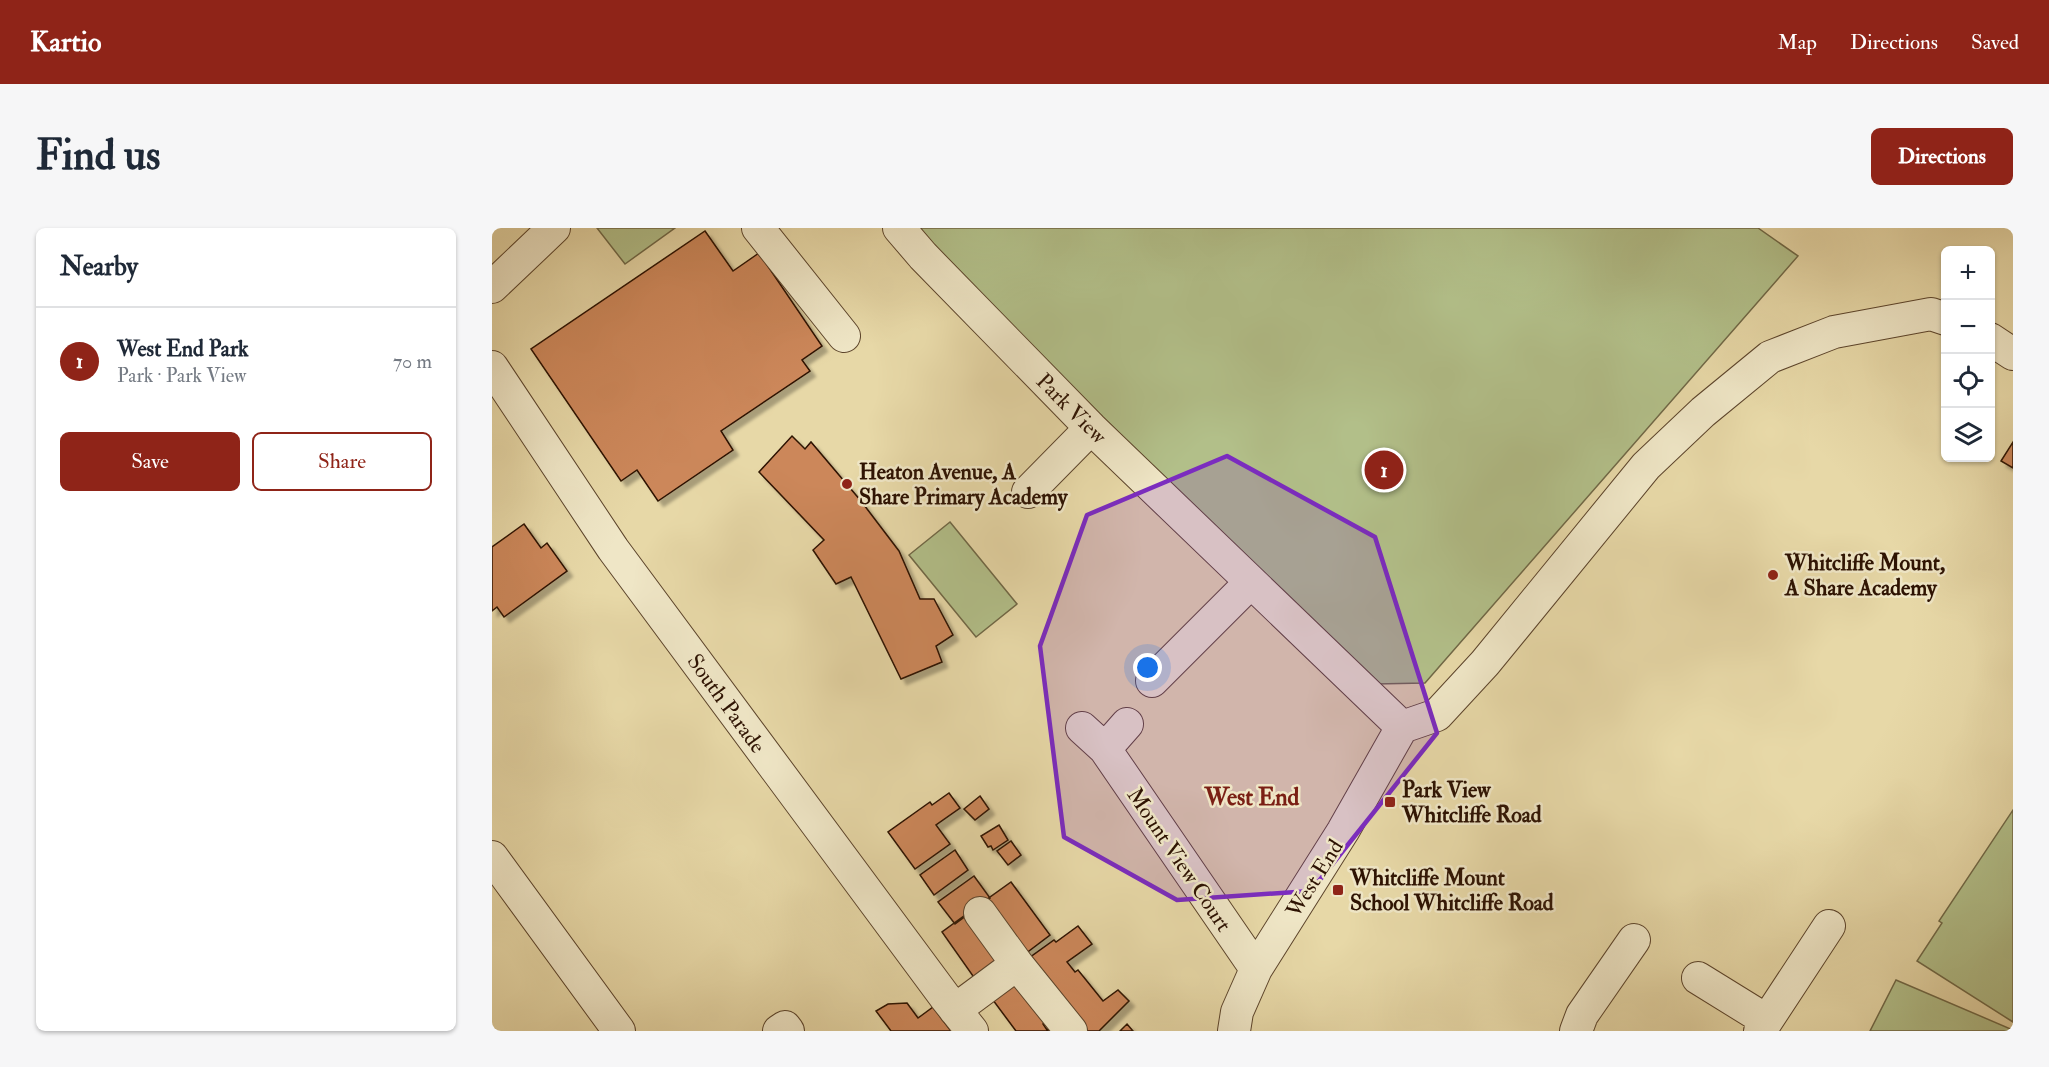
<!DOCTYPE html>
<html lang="en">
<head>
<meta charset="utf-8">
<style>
  :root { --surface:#fff; --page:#f6f6f7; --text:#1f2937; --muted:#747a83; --line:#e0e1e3; --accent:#8f2418 }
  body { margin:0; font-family:"IM FELL Double Pica",serif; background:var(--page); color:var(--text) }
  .controls { position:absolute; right:18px; top:18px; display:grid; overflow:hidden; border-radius:9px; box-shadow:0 2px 4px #0004 }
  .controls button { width:54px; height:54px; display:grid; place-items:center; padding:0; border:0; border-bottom:2px solid var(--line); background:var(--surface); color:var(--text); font:30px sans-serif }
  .you { position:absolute; left:656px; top:440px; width:21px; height:21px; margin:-15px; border:4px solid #fff; border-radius:50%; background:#1a73e8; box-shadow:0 0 0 9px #1a73e833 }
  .badge { display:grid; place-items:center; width:39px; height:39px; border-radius:50%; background:var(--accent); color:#fff; font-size:20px; font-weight:700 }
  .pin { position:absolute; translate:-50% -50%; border:3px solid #fff; box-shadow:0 2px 6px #0006 }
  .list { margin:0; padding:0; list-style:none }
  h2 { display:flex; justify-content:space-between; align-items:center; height:78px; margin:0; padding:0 24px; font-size:26px }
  h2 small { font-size:20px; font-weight:400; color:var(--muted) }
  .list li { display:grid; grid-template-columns:39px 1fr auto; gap:18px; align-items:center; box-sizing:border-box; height:108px; padding:0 24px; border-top:2px solid var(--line) }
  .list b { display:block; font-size:22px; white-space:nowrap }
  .list p { margin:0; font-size:20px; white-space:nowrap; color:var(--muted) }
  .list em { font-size:20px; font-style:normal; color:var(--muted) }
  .actions { display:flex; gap:12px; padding:18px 24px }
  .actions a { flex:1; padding:14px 0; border:2px solid var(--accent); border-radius:9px; text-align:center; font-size:21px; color:var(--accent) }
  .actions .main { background:var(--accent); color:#fff }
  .icon { flex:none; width:33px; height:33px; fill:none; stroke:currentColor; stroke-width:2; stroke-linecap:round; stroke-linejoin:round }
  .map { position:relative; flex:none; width:1521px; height:803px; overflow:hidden; border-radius:9px }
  header { display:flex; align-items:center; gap:36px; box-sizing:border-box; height:84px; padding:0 30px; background:var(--accent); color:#fff }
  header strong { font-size:28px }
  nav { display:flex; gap:33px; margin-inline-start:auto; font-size:21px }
  .intro { display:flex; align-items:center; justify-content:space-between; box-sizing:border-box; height:144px; padding:0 36px }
  h1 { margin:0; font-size:42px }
  .button { padding:15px 27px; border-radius:9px; background:var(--accent); color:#fff; font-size:21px; font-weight:700 }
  main { display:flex; gap:36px; padding:0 36px }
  aside { flex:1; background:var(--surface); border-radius:9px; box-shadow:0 2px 4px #0004 }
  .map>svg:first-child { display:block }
</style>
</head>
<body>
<header>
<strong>Kartio</strong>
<nav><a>Map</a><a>Directions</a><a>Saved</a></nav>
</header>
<div class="intro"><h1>Find us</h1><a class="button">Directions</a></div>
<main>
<aside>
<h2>Nearby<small></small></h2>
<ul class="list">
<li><span class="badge">1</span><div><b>West End Park</b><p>Park · Park View</p></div><em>70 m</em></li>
</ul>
<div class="actions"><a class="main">Save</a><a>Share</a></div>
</aside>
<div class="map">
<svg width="1521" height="803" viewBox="0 0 1521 803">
  <defs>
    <filter id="shadow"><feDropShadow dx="5.5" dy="5.5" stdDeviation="1.5" flood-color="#0004"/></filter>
  </defs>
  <rect width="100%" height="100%" fill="#e7d8a7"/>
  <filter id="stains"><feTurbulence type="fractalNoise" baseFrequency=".00333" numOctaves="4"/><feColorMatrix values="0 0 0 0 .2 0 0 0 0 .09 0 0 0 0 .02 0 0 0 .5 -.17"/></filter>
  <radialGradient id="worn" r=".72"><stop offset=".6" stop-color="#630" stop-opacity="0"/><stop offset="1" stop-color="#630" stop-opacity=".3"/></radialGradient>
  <path fill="#b2bf89" stroke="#706846" stroke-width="1.5" d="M 105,0 L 183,0 L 133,36 Z
    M 418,0 L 1266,0 L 1306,28 L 933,455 L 883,456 Z
    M 458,294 L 525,376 L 484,409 L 417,327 Z
    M 1521,582 L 1521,794 L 1425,733 L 1450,695 L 1447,693 Z
    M 1404,752 L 1521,802 L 1521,803 L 1378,803 Z"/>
  <path fill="#cc875a" stroke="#2d1202" stroke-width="1.5" filter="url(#shadow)" d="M 213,3 L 241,43 L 267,25 L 330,118 L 310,132 L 318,143 L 229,203 L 241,222 L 166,273 L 145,242 L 129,253 L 39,121 Z
    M 300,208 L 313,221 L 319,214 L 369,273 L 407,323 L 428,371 L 442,371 L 461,407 L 444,418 L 450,434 L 409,451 L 359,349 L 344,356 L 321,322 L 332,312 L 267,244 Z
    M 1521,214 L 1521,240 L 1509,233 Z
    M 32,296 L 49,320 L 55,315 L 75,343 L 12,389 L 5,379 L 0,383 L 0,319 Z
    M 457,565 L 468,580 L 444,597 L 458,616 L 423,641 L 396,604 L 438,574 L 440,577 Z
    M 488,568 L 497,581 L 483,592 L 472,581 Z
    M 507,597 L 516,612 L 501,622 L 499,618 L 496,619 L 489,608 Z
    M 519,613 L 529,627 L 516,637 L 505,623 Z
    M 463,622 L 476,642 L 442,667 L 428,647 Z
    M 482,648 L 498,670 L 463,696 L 446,674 Z
    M 519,654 L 558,707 L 533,726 L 494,672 Z
    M 476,685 L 518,736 L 488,758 L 450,704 Z
    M 586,698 L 600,716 L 575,734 L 583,744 L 586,742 L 611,773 L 626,762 L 637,773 L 607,803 L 593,803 L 537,730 L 562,712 L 564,714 Z
    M 523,748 L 554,794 L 551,796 L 555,802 L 560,799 L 569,803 L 524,803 L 495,764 Z
    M 415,775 L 426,790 L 441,779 L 459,803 L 399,803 L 384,783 L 396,776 Z
    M 635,796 L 641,803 L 628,803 Z"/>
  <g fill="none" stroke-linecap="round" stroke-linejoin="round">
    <defs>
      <path id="minor" d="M 266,0 L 352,108
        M 407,0 L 431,28 L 599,200 L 910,499
        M 0,59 L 62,0
        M 1498,111 L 1521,126
        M 0,139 L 121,321 L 453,769 L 480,803
        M 536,264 L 599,200
        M 660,453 L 759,354
        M 910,499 L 945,487 L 993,435 L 1154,238 L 1211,184 L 1278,129 L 1342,104 L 1439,86 L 1454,91
        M 590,500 L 613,521 L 764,741
        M 613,521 L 635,496
        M 0,629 L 127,803
        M 488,685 L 525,736
        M 1206,750 L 1274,792
        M 463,782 L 525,736 L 579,803
        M 287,803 L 293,799 L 296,803
        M 742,803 L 745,784 L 764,741 L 851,603 L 910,499
        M 1084,803 L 1090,787 L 1142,712
        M 1268,803 L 1337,698"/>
    </defs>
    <use href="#minor" stroke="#5c442b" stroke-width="34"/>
    <use href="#minor" stroke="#efe6c6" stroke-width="32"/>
  </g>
  <path fill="#7b2cbf" fill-opacity="0.2" stroke="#7b2cbf" stroke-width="4.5" stroke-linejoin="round" d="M 735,228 L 883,309 L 945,505 L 819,663 L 685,672 L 572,609 L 548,418 L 595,287 Z"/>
  <g fill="#8f2418" stroke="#efe6c6" stroke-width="2">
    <circle cx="355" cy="256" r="6"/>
    <circle cx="1281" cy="347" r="6"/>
    <rect x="892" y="568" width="12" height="12" rx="3"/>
    <rect x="840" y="656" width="12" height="12" rx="3"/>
  </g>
  <g text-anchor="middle" stroke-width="5" stroke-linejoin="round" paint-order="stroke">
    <g font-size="22" fill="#2d1202" stroke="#efe6c6">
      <text transform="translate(580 180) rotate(45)" y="8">Park View</text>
      <text transform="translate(235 475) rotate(54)" y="8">South Parade</text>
      <text transform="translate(688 631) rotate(56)" y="8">Mount View Court</text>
      <text transform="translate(822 650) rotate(-58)" y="8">West End</text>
    </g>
    <g font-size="22" font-weight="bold" fill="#2d1202" stroke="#efe6c6" text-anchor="start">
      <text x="367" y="251">Heaton Avenue, A<tspan x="367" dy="25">Share Primary Academy</tspan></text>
      <text x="1293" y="342">Whitcliffe Mount,<tspan x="1293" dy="25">A Share Academy</tspan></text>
      <text x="910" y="569">Park View<tspan x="910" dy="25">Whitcliffe Road</tspan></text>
      <text x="858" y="657">Whitcliffe Mount<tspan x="858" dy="25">School Whitcliffe Road</tspan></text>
    </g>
    <g font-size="24" font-weight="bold" fill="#7a1f14" stroke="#efe6c6">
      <text x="760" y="577">West End</text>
    </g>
  </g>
  <rect width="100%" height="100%" filter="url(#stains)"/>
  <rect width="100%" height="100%" fill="url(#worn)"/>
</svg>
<div class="controls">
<button>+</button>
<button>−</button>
<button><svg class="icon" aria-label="locate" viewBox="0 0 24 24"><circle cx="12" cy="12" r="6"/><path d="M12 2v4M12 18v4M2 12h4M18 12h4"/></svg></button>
<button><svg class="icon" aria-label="layers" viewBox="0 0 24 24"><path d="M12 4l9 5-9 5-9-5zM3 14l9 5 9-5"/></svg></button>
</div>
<div class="you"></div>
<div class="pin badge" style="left:892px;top:242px">1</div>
</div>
</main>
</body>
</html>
